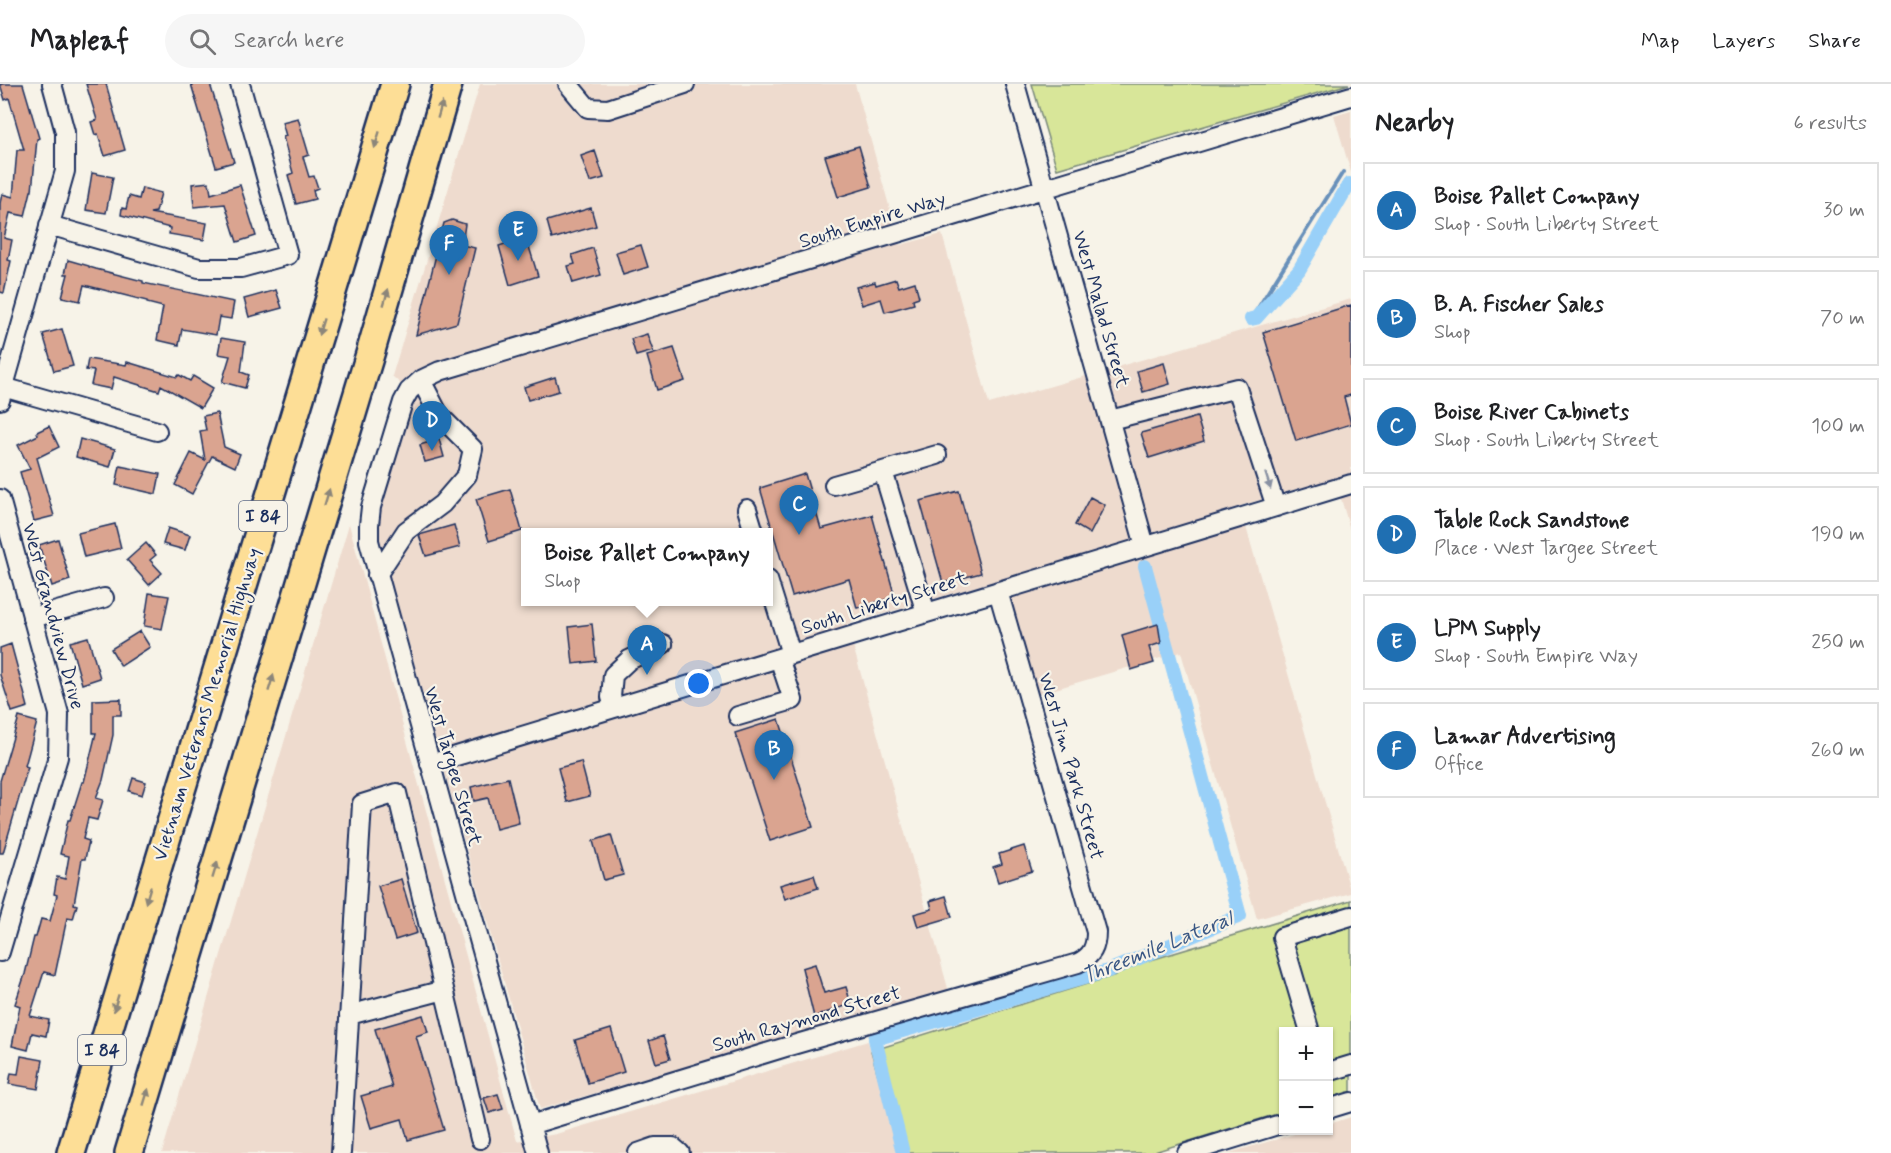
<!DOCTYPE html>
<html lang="en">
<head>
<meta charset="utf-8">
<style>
  :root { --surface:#fff; --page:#f6f6f6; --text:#202124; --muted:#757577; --line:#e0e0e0; --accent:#1f6fb2 }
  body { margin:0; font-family:Mynerve,sans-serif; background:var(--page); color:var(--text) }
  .controls { position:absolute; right:18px; bottom:18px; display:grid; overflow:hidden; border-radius:0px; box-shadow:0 2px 4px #0004 }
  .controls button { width:54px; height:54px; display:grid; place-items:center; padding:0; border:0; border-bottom:2px solid var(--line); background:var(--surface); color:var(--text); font:30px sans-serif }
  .you { position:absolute; left:699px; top:600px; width:21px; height:21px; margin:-15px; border:4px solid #fff; border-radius:50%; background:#1a73e8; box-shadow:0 0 0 9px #1a73e833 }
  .badge { display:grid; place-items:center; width:39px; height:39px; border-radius:50%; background:var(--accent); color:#fff; font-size:20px; font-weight:700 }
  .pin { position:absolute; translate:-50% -50px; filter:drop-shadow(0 2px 3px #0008) }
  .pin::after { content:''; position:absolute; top:32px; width:21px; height:18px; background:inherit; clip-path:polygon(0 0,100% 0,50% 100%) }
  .popup { position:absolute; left:521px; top:444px; width:252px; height:78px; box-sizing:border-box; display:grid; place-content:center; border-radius:0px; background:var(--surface); filter:drop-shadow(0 2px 4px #0005); font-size:20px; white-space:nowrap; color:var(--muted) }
  .popup b { font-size:22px; color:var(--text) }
  .popup::after { content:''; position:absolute; left:50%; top:100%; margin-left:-12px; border:12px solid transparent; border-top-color:var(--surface) }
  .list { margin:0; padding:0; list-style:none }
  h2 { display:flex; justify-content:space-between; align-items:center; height:78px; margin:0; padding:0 24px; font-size:26px }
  h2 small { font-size:20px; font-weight:400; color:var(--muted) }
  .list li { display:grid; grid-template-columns:39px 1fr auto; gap:18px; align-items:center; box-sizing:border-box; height:96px; margin:0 12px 12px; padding:0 12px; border:2px solid var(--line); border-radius:0px }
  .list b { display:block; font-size:22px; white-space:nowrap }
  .list p { margin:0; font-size:20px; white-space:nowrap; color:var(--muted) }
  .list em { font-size:20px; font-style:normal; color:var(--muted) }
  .icon { flex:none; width:33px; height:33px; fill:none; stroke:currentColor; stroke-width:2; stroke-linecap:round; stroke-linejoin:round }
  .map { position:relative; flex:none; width:1351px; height:1069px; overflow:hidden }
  header { display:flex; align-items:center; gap:36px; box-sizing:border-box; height:84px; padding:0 30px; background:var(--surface); border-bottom:2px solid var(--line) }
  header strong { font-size:28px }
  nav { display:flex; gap:33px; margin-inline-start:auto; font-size:21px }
  .search { width:420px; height:54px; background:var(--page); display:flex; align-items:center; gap:15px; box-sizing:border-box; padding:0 21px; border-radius:33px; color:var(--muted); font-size:22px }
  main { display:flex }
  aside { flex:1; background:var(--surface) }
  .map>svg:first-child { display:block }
</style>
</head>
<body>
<header>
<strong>Mapleaf</strong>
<div class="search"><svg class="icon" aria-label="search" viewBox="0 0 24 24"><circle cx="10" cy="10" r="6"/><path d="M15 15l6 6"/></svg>Search here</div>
<nav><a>Map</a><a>Layers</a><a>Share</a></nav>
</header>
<main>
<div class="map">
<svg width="1351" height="1069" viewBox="0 0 1351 1069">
  <rect width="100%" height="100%" fill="#f7f3e8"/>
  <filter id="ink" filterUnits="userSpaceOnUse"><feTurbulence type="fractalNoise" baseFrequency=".0167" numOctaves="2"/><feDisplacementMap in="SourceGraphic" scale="12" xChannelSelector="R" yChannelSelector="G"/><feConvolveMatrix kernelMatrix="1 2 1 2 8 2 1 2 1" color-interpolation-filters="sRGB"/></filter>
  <g filter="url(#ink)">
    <path fill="#eedbce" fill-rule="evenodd" d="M 480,0 L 855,0 L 900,161 L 942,150 L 989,320 L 1351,215 L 1351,449 L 1335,394 L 1240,422 L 1351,809 L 1257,835 L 1181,568 L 1035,611 L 999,496 L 847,540 L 949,908 L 540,1025 L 375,441 L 415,313 L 392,292 ZM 526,448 L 768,448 L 768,518 L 526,518 Z
      M 1351,26 L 1351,89 L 1334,31 Z
      M 349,440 L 411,672 L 517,1057 L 556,1050 L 868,957 L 900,1069 L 162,1069 Z
      M 1351,1033 L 1351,1069 L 1229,1069 L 1305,1047 L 1328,1046 L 1329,1040 Z"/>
    <path fill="#d8e699" stroke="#7a8a7c" stroke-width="1.5" d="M 1032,0 L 1349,0 L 1057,85 Z
      M 1351,816 L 1351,1008 L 1329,1015 L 1328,948 L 1284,948 L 1283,1028 L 1151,1069 L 900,1069 L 871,967 L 1116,891 L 1131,882 Z"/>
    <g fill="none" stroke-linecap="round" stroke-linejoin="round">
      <path stroke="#6790ba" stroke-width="4" d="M 1251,235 L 1343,88"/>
      <path stroke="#99d0f8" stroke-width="14" d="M 1251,235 L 1256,234 L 1299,186 L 1349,100
        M 903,1069 L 875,955 L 1108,887 L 1240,832 L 1145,482"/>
    </g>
    <path fill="#daa490" stroke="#1b2f5e" stroke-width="1.5" d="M 0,0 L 23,0 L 39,54 L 37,55 L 32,107 L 31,107 L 25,132 L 10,129 L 4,154 L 12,156 L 8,176 L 11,177 L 4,209 L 0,208 L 0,119 L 2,110 L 13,113 L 17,66 L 24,66 L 9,14 L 5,16 Z
      M 86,0 L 106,0 L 125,66 L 105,72 L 98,50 L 95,51 L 91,38 L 97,36 Z
      M 191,0 L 210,0 L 234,78 L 216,83 Z
      M 298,34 L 309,71 L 303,73 L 309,93 L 314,92 L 318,104 L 313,106 L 315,115 L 296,120 L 288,91 L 293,89 L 283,53 L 286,52 L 282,38 Z
      M 859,62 L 871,103 L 838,113 L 825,72 Z
      M 595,67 L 604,94 L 590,98 L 581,72 Z
      M 92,89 L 113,93 L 106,129 L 86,126 Z
      M 209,98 L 211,110 L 240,101 L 256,152 L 237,158 L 225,120 L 194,123 L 192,100 Z
      M 142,104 L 161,109 L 156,128 L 150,129 L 207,139 L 204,156 L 169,150 L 170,144 L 121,131 L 122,124 L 126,125 L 129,112 L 139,115 Z
      M 591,124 L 596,142 L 552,155 L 547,137 Z
      M 452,136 L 465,140 L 462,161 L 475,164 L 457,239 L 416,251 L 444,139 Z
      M 526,153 L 538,192 L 510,201 L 499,162 Z
      M 641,161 L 648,183 L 623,191 L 616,168 Z
      M 593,164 L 601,191 L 573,199 L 568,182 L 575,180 L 572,171 Z
      M 68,176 L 89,182 L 89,183 L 96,185 L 143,197 L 143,199 L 234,218 L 231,235 L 219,233 L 216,251 L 182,245 L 179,261 L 157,256 L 163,223 L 147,219 L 147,217 L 84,201 L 80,217 L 62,213 L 68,190 L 65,190 Z
      M 896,195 L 899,203 L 915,198 L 919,213 L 913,215 L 914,220 L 885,228 L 881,215 L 862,221 L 856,203 L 875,198 L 876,201 Z
      M 276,206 L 282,224 L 249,233 L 244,215 Z
      M 1351,221 L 1351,311 L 1344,313 L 1351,340 L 1296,357 L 1263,248 Z
      M 62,245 L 73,282 L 54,287 L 43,250 Z
      M 647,250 L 653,267 L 636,272 L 631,255 Z
      M 221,254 L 245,258 L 241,288 L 249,291 L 245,304 L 222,298 L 230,272 L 218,270 Z
      M 674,264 L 685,297 L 657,306 L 647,272 Z
      M 88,275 L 126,281 L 127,278 L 177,293 L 179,291 L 190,297 L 193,292 L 213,304 L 201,324 L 161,301 L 159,307 L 114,293 L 111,305 L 91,301 L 94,287 L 86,286 Z
      M 1164,279 L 1170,300 L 1143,308 L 1137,287 Z
      M 555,293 L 559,307 L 528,316 L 524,303 Z
      M 217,329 L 224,363 L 240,370 L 235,383 L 212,372 L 192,410 L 175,401 L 191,369 L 205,376 L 200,347 L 206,346 L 203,332 Z
      M 1197,333 L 1204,357 L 1149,374 L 1141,349 Z
      M 49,342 L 59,363 L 37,374 L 54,432 L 34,437 L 20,388 L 30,385 L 18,361 L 38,351 L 37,348 Z
      M 80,355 L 115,365 L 110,383 L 76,373 Z
      M 439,355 L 444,373 L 425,378 L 420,361 Z
      M 120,382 L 160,390 L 156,410 L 116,401 Z
      M 805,390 L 821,445 L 872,431 L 895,513 L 857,524 L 849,495 L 792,512 L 760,404 Z
      M 510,405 L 522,447 L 489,457 L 476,415 Z
      M 959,407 L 981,489 L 943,499 L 920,417 Z
      M 1090,413 L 1105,421 L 1090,450 L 1075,441 Z
      M 115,440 L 121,464 L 84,473 L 78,449 Z
      M 454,441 L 460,463 L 426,472 L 419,451 Z
      M 168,444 L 190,451 L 185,466 L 163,460 Z
      M 58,455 L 70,496 L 52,502 L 39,461 Z
      M 146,459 L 156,471 L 150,476 L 162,489 L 149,501 L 127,476 Z
      M 149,509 L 169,512 L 162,545 L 144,542 Z
      M 592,540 L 596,577 L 573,580 L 569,543 Z
      M 1158,540 L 1161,559 L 1149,563 L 1154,579 L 1131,586 L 1122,551 Z
      M 140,547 L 150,563 L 121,582 L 111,565 Z
      M 88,553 L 100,594 L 82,600 L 70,558 Z
      M 11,560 L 28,623 L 12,628 L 0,591 L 0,564 Z
      M 121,615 L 121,631 L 113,631 L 113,651 L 103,696 L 96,714 L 103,716 L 97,736 L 88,734 L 83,755 L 89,757 L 85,775 L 82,775 L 74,820 L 77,821 L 73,835 L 67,834 L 55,891 L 44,888 L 30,932 L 49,936 L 46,952 L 32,949 L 28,966 L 12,962 L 20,922 L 15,920 L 25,890 L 34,853 L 36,853 L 41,835 L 50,837 L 57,811 L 54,810 L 57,793 L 65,795 L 69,772 L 60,770 L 68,736 L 70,736 L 82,698 L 84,698 L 96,649 L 93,649 L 93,616 Z
      M 19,633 L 37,638 L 25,682 L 28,683 L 3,769 L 0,769 L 0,697 Z
      M 779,635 L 813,743 L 770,757 L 735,649 Z
      M 581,678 L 590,712 L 567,718 L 558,684 Z
      M 133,694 L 146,698 L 142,711 L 129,707 Z
      M 508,694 L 519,739 L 496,745 L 488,714 L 474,717 L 471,703 Z
      M 611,751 L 623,791 L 604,796 L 593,757 Z
      M 1024,762 L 1032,787 L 998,798 L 993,783 L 1002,780 L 999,770 Z
      M 814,791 L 818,804 L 785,815 L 780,801 Z
      M 401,795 L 417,849 L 395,856 L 378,802 Z
      M 946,812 L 952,833 L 918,843 L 914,830 L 932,825 L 930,817 Z
      M 815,880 L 824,909 L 846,903 L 851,920 L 814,933 L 802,884 Z
      M 423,931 L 428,948 L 416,952 L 444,1046 L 408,1056 L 402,1035 L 371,1044 L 361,1012 L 392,1003 L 375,945 Z
      M 611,945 L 624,988 L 588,999 L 575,956 Z
      M 663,952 L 670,975 L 656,979 L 649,957 Z
      M 21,972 L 43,976 L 38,1005 L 9,1000 L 11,989 L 18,990 Z
      M 498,1010 L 503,1025 L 489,1029 L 484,1014 Z"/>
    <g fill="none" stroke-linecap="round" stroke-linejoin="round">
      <defs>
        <path id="minor" d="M 568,0 L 588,24 L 608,25 L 685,0
          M 1015,0 L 1145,462
          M 49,141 L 199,184 L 241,184 L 288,171 L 240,0
          M 3,303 L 157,347
          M 0,316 L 65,87 L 65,48 L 52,0
          M 1110,336 L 1237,304 L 1276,423
          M 834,401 L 883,387
          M 0,415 L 59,630 L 58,673 L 0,868
          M 747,425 L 754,448
          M 377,491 L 406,447 L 442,420 L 467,391 L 473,365 L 439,331 L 421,296
          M 768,496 L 791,570
          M 926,529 L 883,387 L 937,371
          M 32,534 L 104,514
          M 614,624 L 611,613 L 613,591 L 629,576 L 663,560
          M 738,632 L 793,616 L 779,574
          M 430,680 L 1351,400
          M 349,931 L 444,906
          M 1310,948 L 1282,853 L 1351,832
          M 1328,988 L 1351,981
          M 1328,1025 L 1351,1018
          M 530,1041 L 786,963 L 1078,879 C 1092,872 1096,863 1096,848 L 998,507
          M 341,1069 L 362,720 L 397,709 L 480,1055
          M 538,1069 L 369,457 L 369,441 L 371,423 L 403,318 L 409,307 L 421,296 L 440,287 L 1351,12
          M 638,1069 L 655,1063 L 673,1063 L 680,1069
          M 1187,1069 L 1284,1039"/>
        <path id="highway" d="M 71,1069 L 395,0
          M 129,1069 L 370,270 L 448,0"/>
      </defs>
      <use href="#minor" stroke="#1b2f5e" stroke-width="22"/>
      <use href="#highway" stroke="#1b2f5e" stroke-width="32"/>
      <use href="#minor" stroke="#f7f3e8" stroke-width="18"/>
      <use href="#highway" stroke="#fdde96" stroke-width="27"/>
    </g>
    <defs><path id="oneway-solid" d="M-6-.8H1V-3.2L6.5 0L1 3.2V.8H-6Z" transform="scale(1.5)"/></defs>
    <g fill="#8c867a">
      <use href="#oneway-solid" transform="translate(440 26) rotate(-74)"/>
      <use href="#oneway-solid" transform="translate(377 56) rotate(107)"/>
      <use href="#oneway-solid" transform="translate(386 213) rotate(-74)"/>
      <use href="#oneway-solid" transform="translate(321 243) rotate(107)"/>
      <use href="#oneway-solid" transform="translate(327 413) rotate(-73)"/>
      <use href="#oneway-solid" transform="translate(271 599) rotate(-73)"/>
      <use href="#oneway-solid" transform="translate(215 786) rotate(-73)"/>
      <use href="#oneway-solid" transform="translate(148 811) rotate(107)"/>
      <use href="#oneway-solid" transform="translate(116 919) rotate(107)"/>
      <use href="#oneway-solid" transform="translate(146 1013) rotate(-73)"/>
    </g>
    <use fill="#8991a3" href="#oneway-solid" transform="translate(1268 397) rotate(72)"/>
  </g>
  <g text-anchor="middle" stroke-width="4.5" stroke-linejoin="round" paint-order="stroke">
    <g fill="#f7f3e8" stroke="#5d6a87" stroke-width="1.5">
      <rect x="239" y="417" width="48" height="30" rx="4.5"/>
      <rect x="78" y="951" width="48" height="30" rx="4.5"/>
    </g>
    <g font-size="18" font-weight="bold" fill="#1b2f5e">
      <text x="263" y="438">I 84</text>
      <text x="102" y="972">I 84</text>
    </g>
    <g font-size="20" fill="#1b2f5e" stroke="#f7f3e8">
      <text transform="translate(872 135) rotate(-17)" y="7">South Empire Way</text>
      <text transform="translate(1102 225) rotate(74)" y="7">West Malad Street</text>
      <text transform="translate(884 518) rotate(-17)" y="7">South Liberty Street</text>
      <text transform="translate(54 532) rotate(75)" y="7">West Grandview Drive</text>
      <text transform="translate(206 620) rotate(-73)" y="7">Vietnam Veterans Memorial Highway</text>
      <text transform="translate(454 682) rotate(74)" y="7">West Targee Street</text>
      <text transform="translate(1072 682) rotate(74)" y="7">West Jim Park Street</text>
      <text transform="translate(806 934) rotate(-16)" y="7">South Raymond Street</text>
    </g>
    <g font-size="21" font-style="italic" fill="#3a5784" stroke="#f7f3e8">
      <text transform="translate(1157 863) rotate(-22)" y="7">Threemile Lateral</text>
    </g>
  </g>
</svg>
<div class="controls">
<button>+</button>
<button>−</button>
</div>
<div class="you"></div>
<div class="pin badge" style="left:647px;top:591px">A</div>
<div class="popup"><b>Boise Pallet Company</b>Shop</div>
<div class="pin badge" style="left:774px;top:696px">B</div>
<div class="pin badge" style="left:799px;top:451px">C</div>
<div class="pin badge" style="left:432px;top:367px">D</div>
<div class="pin badge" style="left:518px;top:177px">E</div>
<div class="pin badge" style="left:449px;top:191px">F</div>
</div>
<aside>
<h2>Nearby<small>6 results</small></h2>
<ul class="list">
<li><span class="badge">A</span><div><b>Boise Pallet Company</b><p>Shop · South Liberty Street</p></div><em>30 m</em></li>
<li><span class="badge">B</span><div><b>B. A. Fischer Sales</b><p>Shop</p></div><em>70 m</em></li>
<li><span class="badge">C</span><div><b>Boise River Cabinets</b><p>Shop · South Liberty Street</p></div><em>100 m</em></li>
<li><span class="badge">D</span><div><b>Table Rock Sandstone</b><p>Place · West Targee Street</p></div><em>190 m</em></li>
<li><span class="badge">E</span><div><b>LPM Supply</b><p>Shop · South Empire Way</p></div><em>250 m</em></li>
<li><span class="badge">F</span><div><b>Lamar Advertising</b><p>Office</p></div><em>260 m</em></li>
</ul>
</aside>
</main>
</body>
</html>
